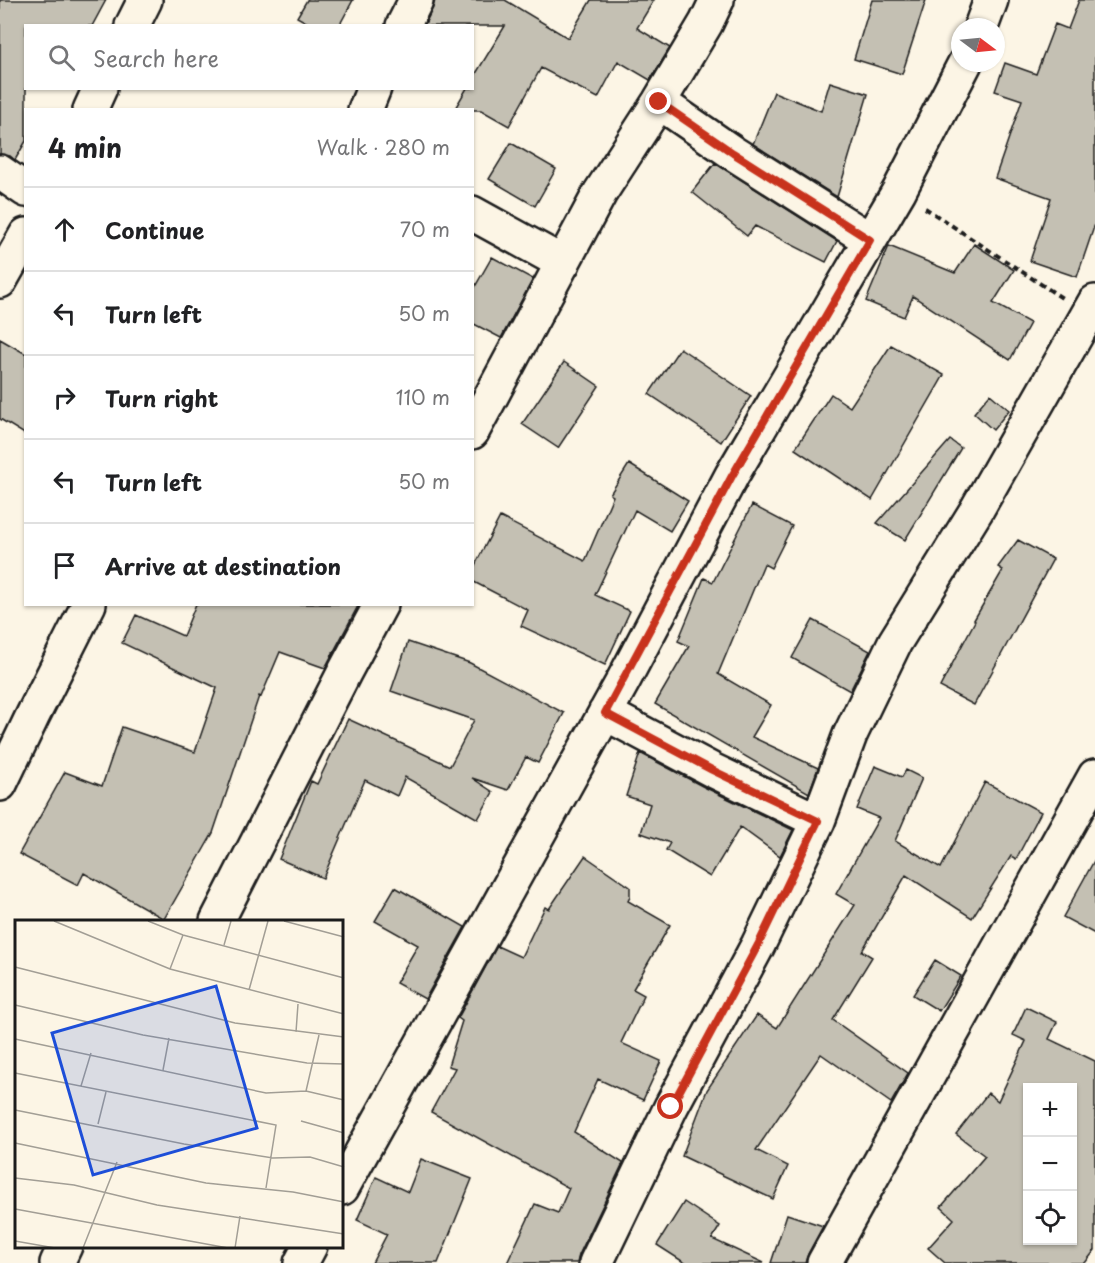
<!DOCTYPE html>
<html lang="en">
<head>
<meta charset="utf-8">
<style>
  :root { --surface:#fff; --page:#f2f2f2; --text:#202124; --muted:#757577; --line:#e0e0e0 }
  body { margin:0; font-family:"Playpen Sans",sans-serif; background:var(--page); color:var(--text) }
  .controls { position:absolute; right:18px; bottom:18px; display:grid; overflow:hidden; border-radius:0px; box-shadow:0 2px 4px #0004 }
  .controls button { width:54px; height:54px; display:grid; place-items:center; padding:0; border:0; border-bottom:2px solid var(--line); background:var(--surface); color:var(--text); font:30px sans-serif }
  .compass { position:absolute; left:951px; top:18px; width:54px; height:54px; border-radius:50%; background:var(--surface); box-shadow:0 2px 4px #0004; rotate:106deg }
  .stop { position:absolute; width:18px; height:18px; margin:-14px; border:4px solid #c8321e; border-radius:50%; background:#fff }
  .stop.end { background:#c8321e; border-color:#fff; box-shadow:0 2px 6px #0008 }
  .list { margin:0; padding:0; list-style:none }
  h2 { display:flex; justify-content:space-between; align-items:center; height:78px; margin:0; padding:0 24px; font-size:26px }
  h2 small { font-size:20px; font-weight:400; color:var(--muted) }
  .list li { display:grid; grid-template-columns:39px 1fr auto; gap:18px; align-items:center; box-sizing:border-box; height:84px; padding:0 24px; border-top:2px solid var(--line) }
  .list b { display:block; font-size:22px; white-space:nowrap }
  .list em { font-size:20px; font-style:normal; color:var(--muted) }
  .icon { flex:none; width:33px; height:33px; fill:none; stroke:currentColor; stroke-width:2; stroke-linecap:round; stroke-linejoin:round }
  .map { position:relative; flex:none; width:1095px; height:1263px; overflow:hidden }
  .search { position:absolute; background:var(--surface); box-shadow:0 2px 4px #0004; left:24px; top:24px; width:450px; height:66px; display:flex; align-items:center; gap:15px; box-sizing:border-box; padding:0 21px; border-radius:0px; color:var(--muted); font-size:22px }
  .panel { position:absolute; background:var(--surface); box-shadow:0 2px 4px #0004; left:24px; top:108px; width:450px; height:498px; border-radius:0px }
  .map>svg:first-child { display:block }
</style>
</head>
<body>
<div class="map">
<svg width="1095" height="1263" viewBox="0 0 1095 1263">
  <rect width="100%" height="100%" fill="#fcf5e5"/>
  <filter id="ink" filterUnits="userSpaceOnUse"><feTurbulence type="fractalNoise" baseFrequency=".0167" numOctaves="2"/><feDisplacementMap in="SourceGraphic" scale="12" xChannelSelector="R" yChannelSelector="G"/><feConvolveMatrix kernelMatrix="1 2 1 2 8 2 1 2 1" color-interpolation-filters="sRGB"/></filter>
  <g filter="url(#ink)">
    <path fill="#c4c0b3" stroke="#1c1c1c" stroke-width="1.5" fill-rule="evenodd" d="M 0,0 L 106,0 L 92,26 L 26,26 L 26,141 L 15,160 L 10,156 L 0,154 Z
      M 307,0 L 353,0 L 339,26 L 313,26 L 297,17 Z
      M 435,0 L 505,0 L 568,38 L 591,0 L 654,0 L 637,28 L 670,48 L 650,80 L 618,61 L 598,98 L 541,68 L 509,126 L 481,110 L 454,110 L 467,88 L 472,88 L 472,80 L 505,26 L 424,26 L 433,8 Z
      M 872,0 L 926,0 L 902,74 L 854,59 Z
      M 1079,0 L 1095,0 L 1095,224 L 1077,277 L 1030,261 L 1051,198 L 995,178 L 1022,100 L 995,91 L 1005,63 L 1036,74 L 1055,24 L 1068,29 Z
      M 830,82 L 868,94 L 837,197 L 753,144 L 774,92 L 821,111 Z
      M 511,143 L 556,169 L 535,206 L 489,179 Z
      M 715,163 L 837,241 L 826,262 L 755,226 L 747,236 L 692,192 Z
      M 974,244 L 1014,270 L 993,303 L 1030,323 L 1010,360 L 913,296 L 904,317 L 866,301 L 889,246 L 955,273 Z
      M 492,257 L 533,279 L 501,338 L 472,323 L 472,292 Z
      M 0,339 L 26,354 L 26,435 L 0,419 Z
      M 891,345 L 944,375 L 872,500 L 795,449 L 831,394 L 850,407 Z
      M 680,348 L 751,396 L 721,442 L 649,394 Z
      M 564,362 L 599,386 L 558,448 L 522,424 Z
      M 990,394 L 1009,410 L 993,430 L 974,413 Z
      M 950,440 L 961,448 L 905,540 L 877,523 Z
      M 629,464 L 688,501 L 670,531 L 635,510 L 595,595 L 630,611 L 605,665 L 521,626 L 528,610 L 472,581 L 472,571 L 500,517 L 585,561 L 613,496 L 610,494 Z
      M 752,505 L 792,526 L 771,568 L 764,564 L 718,674 L 771,705 L 752,737 L 818,768 L 809,793 L 655,704 L 689,646 L 678,641 L 704,578 L 713,582 Z
      M 1018,540 L 1053,559 L 974,705 L 940,687 L 975,621 L 974,620 L 1003,570 L 998,567 Z
      M 196,604 L 359,604 L 325,668 L 280,652 L 261,697 L 259,696 L 213,833 L 164,919 L 84,873 L 78,885 L 19,854 L 65,772 L 102,786 L 122,727 L 195,752 L 217,688 L 122,643 L 136,615 L 183,636 Z
      M 813,620 L 870,651 L 850,691 L 792,658 Z
      M 408,642 L 470,663 L 564,713 L 538,763 L 526,757 L 508,790 L 472,778 L 493,792 L 478,819 L 405,777 L 397,796 L 365,780 L 323,878 L 279,859 L 311,781 L 317,784 L 348,719 L 450,766 L 474,720 L 391,691 Z
      M 640,753 L 704,787 L 793,830 L 780,856 L 740,827 L 710,877 L 666,850 L 670,843 L 641,833 L 650,804 L 626,796 Z
      M 875,766 L 902,777 L 906,770 L 922,778 L 895,841 L 941,868 L 985,782 L 1041,812 L 1016,859 L 1011,856 L 972,918 L 906,875 L 862,951 L 872,957 L 833,1020 L 908,1073 L 891,1103 L 821,1054 L 756,1150 L 788,1166 L 773,1199 L 682,1156 L 707,1090 L 757,1015 L 777,1028 L 855,905 L 836,894 L 879,818 L 857,809 Z
      M 585,856 L 630,887 L 630,897 L 628,901 L 670,925 L 633,989 L 644,995 L 621,1043 L 661,1061 L 643,1100 L 598,1079 L 574,1132 L 623,1163 L 579,1255 L 577,1263 L 507,1263 L 535,1204 L 558,1213 L 569,1188 L 431,1112 L 455,1068 L 448,1066 L 462,1021 L 458,1018 L 497,946 L 521,957 L 545,907 L 549,909 Z
      M 1095,859 L 1095,934 L 1063,917 Z
      M 395,887 L 465,927 L 425,999 L 396,983 L 418,945 L 375,921 Z
      M 935,960 L 961,976 L 939,1011 L 913,995 Z
      M 1026,1007 L 1057,1022 L 1049,1039 L 1095,1061 L 1095,1250 L 1085,1263 L 945,1263 L 928,1248 L 954,1219 L 941,1207 L 985,1156 L 956,1134 L 988,1093 L 998,1101 L 1026,1041 L 1013,1035 ZM 1028,1088 L 1072,1088 L 1072,1240 L 1028,1240 Z
      M 421,1159 L 472,1179 L 438,1263 L 372,1263 L 387,1234 L 357,1220 L 376,1177 L 408,1192 Z
      M 684,1202 L 720,1226 L 712,1239 L 764,1263 L 685,1263 L 657,1245 Z
      M 787,1214 L 823,1226 L 808,1254 L 805,1263 L 771,1263 Z"/>
    <g fill="none" stroke-linecap="round" stroke-linejoin="round">
      <defs>
        <path id="minor" d="M 132,26 L 145,0
          M 403,26 L 416,0
          M 981,27 L 991,0
          M 659,102 L 733,153 L 870,240
          M 90,110 L 100,88
          M 365,110 L 374,88
          M 0,172 L 26,190
          M 472,213 L 563,263
          M 0,281 L 26,235
          M 472,432 L 600,193 L 659,102 L 706,23 L 717,0
          M 605,713 L 712,770 L 818,821
          M 0,784 L 33,715 L 89,604
          M 217,921 L 344,673 L 381,604
          M 342,1188 L 623,681 L 732,475 L 899,191 L 965,63
          M 57,1263 L 65,1246
          M 301,1263 L 310,1246
          M 596,1263 L 671,1107 L 758,945 L 818,821 L 850,735 L 895,642 L 976,511 L 1095,302
          M 824,1263 L 1095,776"/>
      </defs>
      <use href="#minor" stroke="#1c1c1c" stroke-width="38"/>
      <path stroke="#1c1c1c" stroke-width="4" stroke-dasharray="6 4.5" stroke-linecap="butt" d="M 925,208 L 1062,298"/>
      <use href="#minor" stroke="#fcf5e5" stroke-width="33"/>
    </g>
  </g>
  <g fill="none" stroke-linecap="round" stroke-linejoin="round" filter="url(#ink)">
    <path stroke="#c8321e" stroke-width="8" d="M 659,102 L 733,153 L 870,240 L 732,476 L 605,713 L 712,770 L 818,821 L 758,945 L 671,1107"/>
  </g>
  <g transform="translate(15 920)">
    <rect width="328" height="328" fill="#fcf5e5"/>
    <path fill="none" stroke="#a29e95" stroke-width="1.5" d="M 39,1 L 155,49 L 329,94M 133,1 L 168,15 L 329,58M 269,1 L 329,17M 209,25 L 216,1M 0,47 L 220,103 L 329,117M 155,49 L 168,15M 234,70 L 253,1M 0,85 L 128,115 L 292,143 L 329,144M 281,112 L 283,84M 0,119 L 251,173 L 291,171 L 329,180M 148,150 L 154,118M 0,153 L 261,205 L 251,268M 66,166 L 76,133M 291,171 L 304,115M 0,190 L 169,224 L 258,238 L 295,237 L 329,247M 286,201 L 329,213M 83,204 L 91,172M 0,223 L 191,263 L 278,272 L 329,282M 0,258 L 59,265 L 142,285 L 329,314M 0,289 L 213,328M 0,321 L 40,328M 68,328 L 102,242M 220,328 L 225,296"/>
    <path fill="#1d4ed8" fill-opacity="0.15" stroke="#1d4ed8" stroke-width="3" d="M 201,66 L 242,208 L 78,255 L 37,113 Z"/>
    <rect width="328" height="328" fill="none" stroke="#1c1c1c" stroke-width="3"/>
  </g>
</svg>
<div class="controls">
<button>+</button>
<button>−</button>
<button><svg class="icon" aria-label="locate" viewBox="0 0 24 24"><circle cx="12" cy="12" r="6"/><path d="M12 2v4M12 18v4M2 12h4M18 12h4"/></svg></button>
</div>
<svg class="compass" viewBox="-18 -18 36 36"><path d="M0-13l5 13h-10z" fill="#e53935"/><path d="M0 13l5-13h-10z" fill="#757577"/></svg>
<div class="stop" style="left:671px;top:1107px"></div>
<div class="stop end" style="left:659px;top:102px"></div>
<div class="search"><svg class="icon" aria-label="search" viewBox="0 0 24 24"><circle cx="10" cy="10" r="6"/><path d="M15 15l6 6"/></svg>Search here</div>
<section class="panel">
<h2>4 min<small>Walk · 280 m</small></h2>
<ul class="list">
<li><svg class="icon" aria-label="ahead" viewBox="0 0 24 24"><path d="M12 20V5M6 11l6-6 6 6"/></svg><div><b>Continue</b></div><em>70 m</em></li>
<li><svg class="icon" aria-label="left" viewBox="0 0 24 24"><path d="M17 20v-9H6M10 6l-5 5 5 5"/></svg><div><b>Turn left</b></div><em>50 m</em></li>
<li><svg class="icon" aria-label="right" viewBox="0 0 24 24"><path d="M7 20v-9h11M14 6l5 5-5 5"/></svg><div><b>Turn right</b></div><em>110 m</em></li>
<li><svg class="icon" aria-label="left" viewBox="0 0 24 24"><path d="M17 20v-9H6M10 6l-5 5 5 5"/></svg><div><b>Turn left</b></div><em>50 m</em></li>
<li><svg class="icon" aria-label="arrive" viewBox="0 0 24 24"><path d="M6 21V4h12l-3 4 3 4H6"/></svg><div><b>Arrive at destination</b></div></li>
</ul>
</section>
</div>
</body>
</html>
